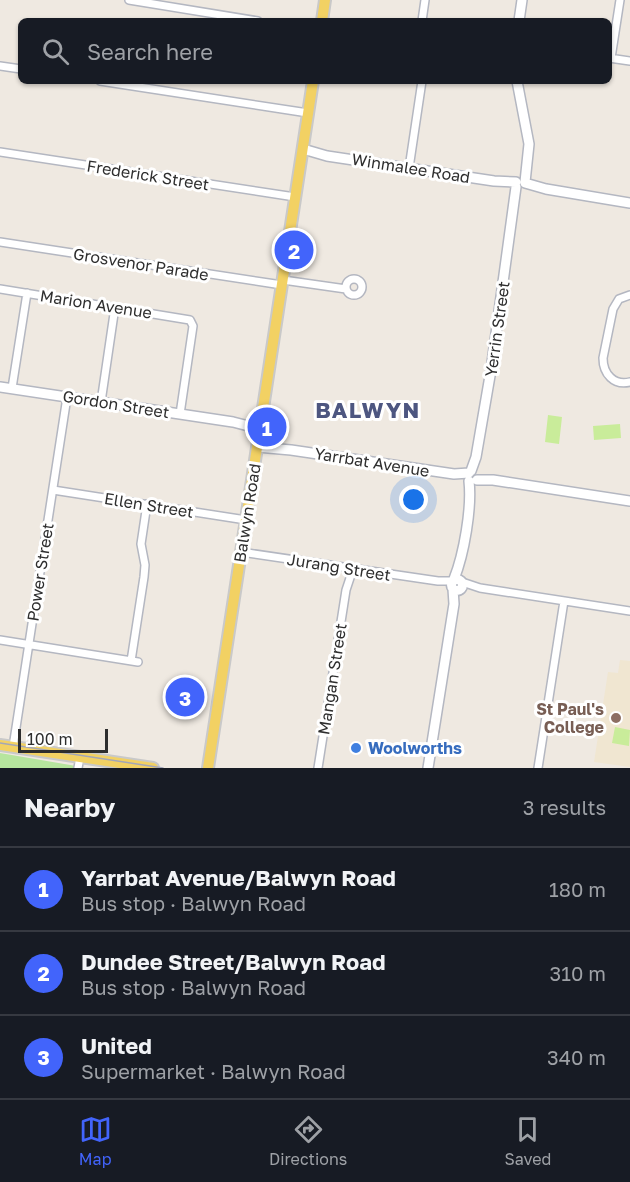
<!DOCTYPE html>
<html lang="en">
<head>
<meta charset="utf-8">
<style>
  :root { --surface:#171b24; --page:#20242c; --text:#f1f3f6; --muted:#9ea1a6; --line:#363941; --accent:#4264fb }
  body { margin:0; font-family:"Golos Text",sans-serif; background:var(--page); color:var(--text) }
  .scale { position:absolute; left:18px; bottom:15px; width:90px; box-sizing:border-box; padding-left:6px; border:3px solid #2e2e2e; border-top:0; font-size:16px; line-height:21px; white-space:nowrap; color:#2e2e2e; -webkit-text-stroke:4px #fff; paint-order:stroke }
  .you { position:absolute; left:414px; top:500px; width:21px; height:21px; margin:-15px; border:4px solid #fff; border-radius:50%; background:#1a73e8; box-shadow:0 0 0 9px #1a73e833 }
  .badge { display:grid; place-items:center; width:39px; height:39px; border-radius:50%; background:var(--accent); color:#fff; font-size:20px; font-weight:700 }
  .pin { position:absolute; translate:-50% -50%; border:3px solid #fff; box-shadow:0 2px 6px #0006 }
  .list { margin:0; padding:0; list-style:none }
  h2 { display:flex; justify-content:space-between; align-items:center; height:78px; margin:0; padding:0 24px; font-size:26px }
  h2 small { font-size:20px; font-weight:400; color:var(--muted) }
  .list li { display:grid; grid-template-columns:39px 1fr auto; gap:18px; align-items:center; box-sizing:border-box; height:84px; padding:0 24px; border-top:2px solid var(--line) }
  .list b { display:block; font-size:22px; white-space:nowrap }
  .list p { margin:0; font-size:20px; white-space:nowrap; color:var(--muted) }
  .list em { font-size:20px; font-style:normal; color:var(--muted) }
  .icon { flex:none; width:33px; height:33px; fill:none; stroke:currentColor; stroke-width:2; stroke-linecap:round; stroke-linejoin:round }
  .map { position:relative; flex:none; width:630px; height:768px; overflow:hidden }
  .search { position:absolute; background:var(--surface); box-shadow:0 2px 4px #0004; left:18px; right:18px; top:18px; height:66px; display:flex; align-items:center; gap:15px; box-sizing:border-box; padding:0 21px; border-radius:9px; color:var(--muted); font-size:22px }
  .sheet { height:330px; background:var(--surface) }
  nav { display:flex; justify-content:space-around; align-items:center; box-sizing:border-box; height:84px; border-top:2px solid var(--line); background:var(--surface); font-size:16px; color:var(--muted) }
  nav a { display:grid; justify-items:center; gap:3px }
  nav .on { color:var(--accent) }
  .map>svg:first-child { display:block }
</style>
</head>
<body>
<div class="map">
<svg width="630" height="768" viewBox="0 0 630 768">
  <rect width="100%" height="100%" fill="#efe9e1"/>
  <path fill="#f0e6d1" d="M 620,660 L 630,661 L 630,767 L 594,762 L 608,672 L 618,673 Z"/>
  <path fill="#b6e59e" d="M 0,753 L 76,766 L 76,768 L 0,768 Z"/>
  <path fill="#c9ec9a" d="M 548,415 L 562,417 L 559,444 L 545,442 Z
    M 620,424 L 621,438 L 594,440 L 593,426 Z
    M 615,727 L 630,730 L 629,746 L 612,743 Z"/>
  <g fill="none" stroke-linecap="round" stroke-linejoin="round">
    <defs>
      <path id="street" d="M 129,0 L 258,21
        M 422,21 L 425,0
        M 609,58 L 630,61
        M 611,58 L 620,0
        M 0,66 L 21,69
        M 100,81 L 308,113
        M 0,152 L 295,197
        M 409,168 L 422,81
        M 0,242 L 282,285
        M346 287a8 8 0 1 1 16 0a8 8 0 1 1-16 0Z
        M 283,280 L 346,289
        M 0,289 L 190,320 L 193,326 L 180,414
        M 630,295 L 619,299 L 613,309 L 603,358 C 603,374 614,386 630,382
        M 12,388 L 27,293
        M 101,402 L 115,307
        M 53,490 L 246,520
        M 241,552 L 438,581 L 453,581
        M 462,582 L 480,588 L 630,611
        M 0,640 L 138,662
        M 131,661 L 144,577 L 145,565 L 141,544 L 147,504
        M 13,747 L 67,397
        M 78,768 L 80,757
        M 318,768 L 346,590 L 353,569
        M 538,768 L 564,601"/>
      <path id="secondary" d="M 519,21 L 522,0
        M 517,81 L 529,144 L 525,182
        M 303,149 L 327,156 L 494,181 L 516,182
        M 525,183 L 546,189 L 630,203
        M 0,387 L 233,422 L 260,429
        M 257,447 L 291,450 L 454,474 L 469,473
        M 471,471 L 476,457 L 491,370 L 516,187
        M 477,480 L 493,480 L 630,501
        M 454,579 C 464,554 472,508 469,481
        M451.5 585a5.5 5.5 0 1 1 11 0a5.5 5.5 0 1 1-11 0Z
        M 428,768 L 454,604 L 453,589"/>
      <path id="primary" d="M 322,21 L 325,0
        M 0,745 L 153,768
        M 208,768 L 313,81"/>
    </defs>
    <use href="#street" stroke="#b4b7c1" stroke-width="10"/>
    <use href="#secondary" stroke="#b4b7c1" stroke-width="12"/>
    <use href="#primary" stroke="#c9c9c9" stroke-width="14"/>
    <use href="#street" stroke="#fff" stroke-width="7"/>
    <use href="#secondary" stroke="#fff" stroke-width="9"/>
    <use href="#primary" stroke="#f2d163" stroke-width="10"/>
    <path stroke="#a3a6b8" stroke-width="1.5" d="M 0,743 L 163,768"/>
  </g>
  <circle fill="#8d6e63" stroke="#fff" stroke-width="2" cx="616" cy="718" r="6"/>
  <circle fill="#3f7fe0" stroke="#fff" stroke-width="2" cx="356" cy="748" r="6"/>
  <g text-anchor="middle" stroke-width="6" stroke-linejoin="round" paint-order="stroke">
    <g font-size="16" fill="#2e2e2e" stroke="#fff">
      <text transform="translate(411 168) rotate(9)" y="6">Winmalee Road</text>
      <text transform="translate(148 175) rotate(9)" y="6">Frederick Street</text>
      <text transform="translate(141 264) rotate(9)" y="6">Grosvenor Parade</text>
      <text transform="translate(96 304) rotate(9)" y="6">Marion Avenue</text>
      <text transform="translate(497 329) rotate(-82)" y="6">Yerrin Street</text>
      <text transform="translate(116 404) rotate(9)" y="6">Gordon Street</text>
      <text transform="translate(372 462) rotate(9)" y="6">Yarrbat Avenue</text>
      <text transform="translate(149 505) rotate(9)" y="6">Ellen Street</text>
      <text transform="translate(247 513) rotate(-81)" y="6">Balwyn Road</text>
      <text transform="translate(339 567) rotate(9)" y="6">Jurang Street</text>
      <text transform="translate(40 572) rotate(-81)" y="6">Power Street</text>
      <text transform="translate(332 679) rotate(-81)" y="6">Mangan Street</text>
    </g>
    <g font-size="16" font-weight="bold" fill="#785e54" stroke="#fff" text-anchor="end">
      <text x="604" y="715">St Paul's<tspan x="604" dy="18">College</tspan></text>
    </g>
    <g font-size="16" font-weight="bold" fill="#366cbe" stroke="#fff" text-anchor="start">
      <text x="368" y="754">Woolworths</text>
    </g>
    <g font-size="22" font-weight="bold" letter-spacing="1.5" fill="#4d5680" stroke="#fff">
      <text x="368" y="418">BALWYN</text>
    </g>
  </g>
</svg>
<div class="scale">100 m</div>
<div class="you"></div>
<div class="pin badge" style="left:267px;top:427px">1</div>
<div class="pin badge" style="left:294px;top:250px">2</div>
<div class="pin badge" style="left:185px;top:697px">3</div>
<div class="search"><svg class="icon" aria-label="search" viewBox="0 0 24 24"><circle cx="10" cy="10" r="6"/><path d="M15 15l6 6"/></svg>Search here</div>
</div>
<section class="sheet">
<h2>Nearby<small>3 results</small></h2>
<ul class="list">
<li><span class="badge">1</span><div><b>Yarrbat Avenue/Balwyn Road</b><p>Bus stop · Balwyn Road</p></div><em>180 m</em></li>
<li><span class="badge">2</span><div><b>Dundee Street/Balwyn Road</b><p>Bus stop · Balwyn Road</p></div><em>310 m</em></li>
<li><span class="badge">3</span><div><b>United</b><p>Supermarket · Balwyn Road</p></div><em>340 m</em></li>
</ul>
</section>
<nav>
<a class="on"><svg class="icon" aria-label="map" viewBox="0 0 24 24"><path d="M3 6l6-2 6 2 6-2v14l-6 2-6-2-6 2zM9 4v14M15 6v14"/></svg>Map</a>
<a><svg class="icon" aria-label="directions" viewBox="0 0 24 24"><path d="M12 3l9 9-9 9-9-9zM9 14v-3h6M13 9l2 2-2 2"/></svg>Directions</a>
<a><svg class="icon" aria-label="saved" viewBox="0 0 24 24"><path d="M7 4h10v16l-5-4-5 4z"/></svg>Saved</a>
</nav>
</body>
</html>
